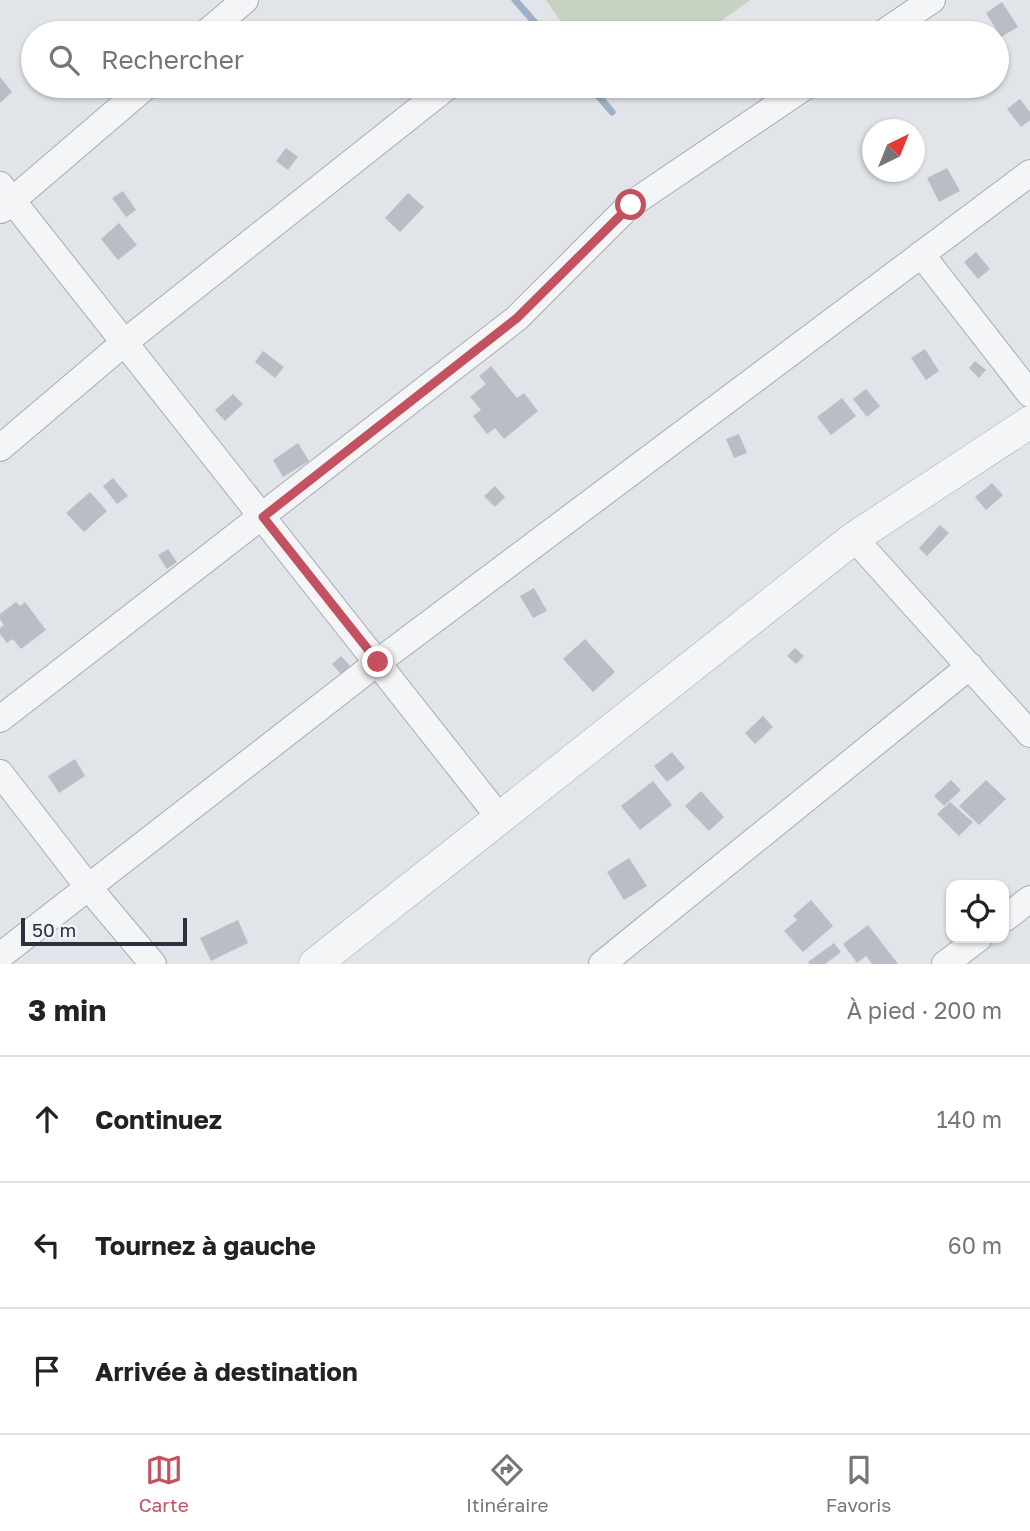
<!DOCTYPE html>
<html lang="fr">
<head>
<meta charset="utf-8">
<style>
  :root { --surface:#fff; --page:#f2f2f2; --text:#222; --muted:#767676; --line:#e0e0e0; --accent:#c35160 }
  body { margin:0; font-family:"Golos Text",sans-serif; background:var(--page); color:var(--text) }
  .controls { position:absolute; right:21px; bottom:21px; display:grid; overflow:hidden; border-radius:14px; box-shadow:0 2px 5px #0004 }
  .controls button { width:63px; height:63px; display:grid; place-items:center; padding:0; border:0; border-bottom:2px solid var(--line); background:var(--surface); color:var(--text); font:35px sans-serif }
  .compass { position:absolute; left:862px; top:119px; width:63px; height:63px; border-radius:50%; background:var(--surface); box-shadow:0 2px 5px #0004; rotate:43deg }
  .scale { position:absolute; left:21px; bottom:18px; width:166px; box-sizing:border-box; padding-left:7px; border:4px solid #2b323f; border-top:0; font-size:19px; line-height:24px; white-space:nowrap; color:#2b323f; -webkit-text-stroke:5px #f1f3f6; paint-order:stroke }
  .stop { position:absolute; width:21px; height:21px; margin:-16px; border:5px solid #c35160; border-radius:50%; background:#fff }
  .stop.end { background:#c35160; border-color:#fff; box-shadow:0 2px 7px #0008 }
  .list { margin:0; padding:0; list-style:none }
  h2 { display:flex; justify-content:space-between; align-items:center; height:91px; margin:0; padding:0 28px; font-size:30px }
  h2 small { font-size:23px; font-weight:400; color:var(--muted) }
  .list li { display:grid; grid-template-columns:46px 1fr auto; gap:21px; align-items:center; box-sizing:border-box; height:126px; padding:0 28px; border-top:2px solid var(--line) }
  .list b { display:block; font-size:26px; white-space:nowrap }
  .list em { font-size:23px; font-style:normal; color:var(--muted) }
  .icon { flex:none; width:38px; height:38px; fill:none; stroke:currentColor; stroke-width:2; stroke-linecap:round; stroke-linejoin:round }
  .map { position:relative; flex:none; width:1030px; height:964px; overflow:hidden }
  .search { position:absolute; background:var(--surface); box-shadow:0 2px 5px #0004; left:21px; right:21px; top:21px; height:77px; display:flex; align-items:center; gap:18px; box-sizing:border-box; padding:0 24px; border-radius:38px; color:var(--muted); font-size:26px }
  .sheet { height:469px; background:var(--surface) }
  nav { display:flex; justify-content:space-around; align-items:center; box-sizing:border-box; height:98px; border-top:2px solid var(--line); background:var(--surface); font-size:19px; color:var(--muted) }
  nav a { display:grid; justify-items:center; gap:4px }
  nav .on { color:var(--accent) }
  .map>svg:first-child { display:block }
</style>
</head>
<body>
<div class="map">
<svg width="1030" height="964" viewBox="0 0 1030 964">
  <rect width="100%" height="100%" fill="#e1e4e9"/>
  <path fill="#c7d2c3" d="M 546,0 L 750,0 L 704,33 L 569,33 Z"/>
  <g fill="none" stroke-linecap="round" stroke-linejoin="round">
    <path stroke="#9fb1c6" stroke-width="7" d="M 515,0 L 544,33
      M 590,86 L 612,112"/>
  </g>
  <path fill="#b9bdc5" d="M 1002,2 L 1018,27 L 1001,37 L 986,13 Z
    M 0,77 L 12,92 L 0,103 Z
    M 1020,99 L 1030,112 L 1030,120 L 1021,127 L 1007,109 Z
    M 286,148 L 298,157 L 288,170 L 276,161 Z
    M 947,168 L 960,191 L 939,202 L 927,178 Z
    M 123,191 L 136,210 L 126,217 L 112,198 Z
    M 408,193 L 424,207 L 400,232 L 385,218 Z
    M 119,223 L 137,245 L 118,260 L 101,239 Z
    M 976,252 L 990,269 L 978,279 L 964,262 Z
    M 925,349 L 939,371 L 926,380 L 911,358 Z
    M 263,351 L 284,367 L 275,378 L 255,362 Z
    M 975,361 L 986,370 L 979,378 L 969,368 Z
    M 491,366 L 517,398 L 524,393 L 538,411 L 504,439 L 495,428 L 487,434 L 473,416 L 481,410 L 470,397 L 486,384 L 479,376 Z
    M 866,389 L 880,406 L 867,417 L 853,399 Z
    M 233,394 L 243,404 L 225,421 L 215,410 Z
    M 842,398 L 856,416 L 831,435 L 817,417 Z
    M 739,434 L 747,453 L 734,458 L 726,439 Z
    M 298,443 L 309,461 L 283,477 L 273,460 Z
    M 113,478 L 128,496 L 117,504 L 103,486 Z
    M 992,483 L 1003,495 L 986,510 L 975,497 Z
    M 495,486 L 505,497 L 495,507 L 484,496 Z
    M 90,492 L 107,511 L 84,532 L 66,513 Z
    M 940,525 L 949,533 L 927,556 L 919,548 Z
    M 168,549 L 177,562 L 167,569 L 158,555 Z
    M 534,588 L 547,611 L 533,618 L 520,596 Z
    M 16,602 L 20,606 L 25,602 L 46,630 L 21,649 L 13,639 L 7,643 L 0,634 L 0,628 L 4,625 L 0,619 L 0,614 Z
    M 585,639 L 615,672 L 593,692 L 563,659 Z
    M 795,648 L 804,656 L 796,664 L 787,656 Z
    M 341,656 L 350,666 L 341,674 L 332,664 Z
    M 763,716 L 773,727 L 755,744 L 745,733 Z
    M 672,752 L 685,768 L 667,782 L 654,766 Z
    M 75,759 L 85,776 L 59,793 L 48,776 Z
    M 951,780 L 961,790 L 944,806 L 934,796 Z
    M 986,780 L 1006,799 L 979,825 L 959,806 Z
    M 653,781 L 672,805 L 640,830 L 621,806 Z
    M 701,791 L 724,817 L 709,831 L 685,806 Z
    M 950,802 L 973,822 L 959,836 L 937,814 Z
    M 629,858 L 647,886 L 624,900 L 607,872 Z
    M 811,900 L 833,926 L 803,952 L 784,931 L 797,920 L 793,916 Z
    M 238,920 L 248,943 L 211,961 L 200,938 Z
    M 868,925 L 898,964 L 872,964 L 866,956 L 857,963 L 843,944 Z
    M 834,943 L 841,952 L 825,964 L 810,964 L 808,962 Z"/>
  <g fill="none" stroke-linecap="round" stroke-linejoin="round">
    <defs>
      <path id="minor" d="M 206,33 L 245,0
        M 883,33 L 932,0
        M 0,185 L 499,817
        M 1,210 L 146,86
        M 921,254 L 1030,394
        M 0,448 L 125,342 L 448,86
        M 854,538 L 1030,734
        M 0,719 L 517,318 L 630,205 L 806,86
        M 0,773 L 89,888 L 153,964
        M 1004,919 L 1030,899
        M 0,956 L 378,662 L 1030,173
        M 602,964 L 970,666
        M 945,964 L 979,938"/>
      <path id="tertiary" d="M 315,964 L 854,538 L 1030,422"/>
    </defs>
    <use href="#minor" stroke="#a7abb3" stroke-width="28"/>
    <use href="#tertiary" stroke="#a7abb3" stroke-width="33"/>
    <use href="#minor" stroke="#f4f5f7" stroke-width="26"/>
    <use href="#tertiary" stroke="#f4f5f7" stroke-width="32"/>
  </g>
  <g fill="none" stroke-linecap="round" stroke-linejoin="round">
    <path stroke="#c35160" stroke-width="9" d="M 378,662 L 263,517 L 517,318 L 631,205"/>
  </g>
</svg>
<div class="controls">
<button><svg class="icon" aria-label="locate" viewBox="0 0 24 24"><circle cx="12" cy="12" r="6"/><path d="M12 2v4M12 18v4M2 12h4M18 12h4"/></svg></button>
</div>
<svg class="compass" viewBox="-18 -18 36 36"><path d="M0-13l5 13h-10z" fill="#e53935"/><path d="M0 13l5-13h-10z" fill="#767676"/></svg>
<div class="scale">50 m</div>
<div class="stop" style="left:631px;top:205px"></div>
<div class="stop end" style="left:378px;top:662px"></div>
<div class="search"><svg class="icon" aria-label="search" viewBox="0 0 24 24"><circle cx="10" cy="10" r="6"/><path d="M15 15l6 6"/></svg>Rechercher</div>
</div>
<section class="sheet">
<h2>3 min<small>À pied · 200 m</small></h2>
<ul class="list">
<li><svg class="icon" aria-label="ahead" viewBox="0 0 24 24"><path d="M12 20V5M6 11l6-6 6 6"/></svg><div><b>Continuez</b></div><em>140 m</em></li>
<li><svg class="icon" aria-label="left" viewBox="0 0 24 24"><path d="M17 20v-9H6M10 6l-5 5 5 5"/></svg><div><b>Tournez à gauche</b></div><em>60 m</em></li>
<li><svg class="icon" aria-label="arrive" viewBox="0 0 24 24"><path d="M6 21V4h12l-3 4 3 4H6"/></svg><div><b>Arrivée à destination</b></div></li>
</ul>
</section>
<nav>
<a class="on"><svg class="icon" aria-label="map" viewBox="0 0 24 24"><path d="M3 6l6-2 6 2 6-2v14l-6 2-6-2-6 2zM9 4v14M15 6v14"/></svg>Carte</a>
<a><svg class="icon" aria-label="directions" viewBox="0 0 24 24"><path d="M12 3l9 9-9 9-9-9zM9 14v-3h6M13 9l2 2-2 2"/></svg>Itinéraire</a>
<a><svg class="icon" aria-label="saved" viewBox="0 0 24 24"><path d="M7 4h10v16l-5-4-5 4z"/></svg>Favoris</a>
</nav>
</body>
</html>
